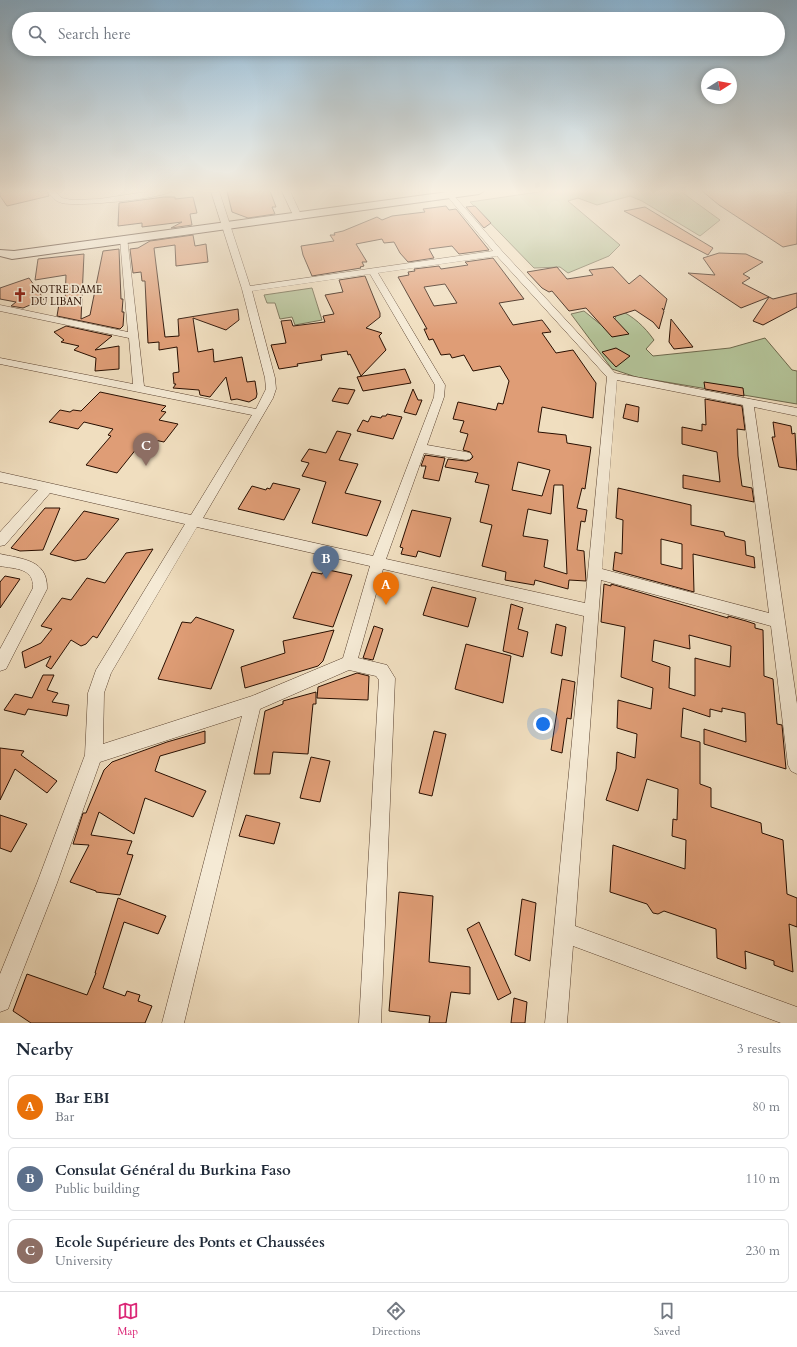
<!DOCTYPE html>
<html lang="en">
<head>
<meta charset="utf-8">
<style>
  :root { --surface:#fff; --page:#f2f2f3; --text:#1f2937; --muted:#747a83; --line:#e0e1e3; --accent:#db2777 }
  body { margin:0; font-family:Cardo,serif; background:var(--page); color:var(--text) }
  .compass { position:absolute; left:701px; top:68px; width:36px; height:36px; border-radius:50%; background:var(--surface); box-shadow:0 2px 6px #0003; rotate:79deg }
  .you { position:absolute; left:543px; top:724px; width:14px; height:14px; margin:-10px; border:3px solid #fff; border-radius:50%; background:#1a73e8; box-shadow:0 0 0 6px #1a73e833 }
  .badge { display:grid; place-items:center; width:26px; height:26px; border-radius:50%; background:var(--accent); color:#fff; font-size:13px; font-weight:700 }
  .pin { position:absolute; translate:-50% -33px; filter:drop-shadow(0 1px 2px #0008) }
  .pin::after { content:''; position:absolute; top:21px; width:14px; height:12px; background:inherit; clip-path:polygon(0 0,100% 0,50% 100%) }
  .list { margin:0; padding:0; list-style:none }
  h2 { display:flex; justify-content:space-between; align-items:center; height:52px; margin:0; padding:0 16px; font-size:17px }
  h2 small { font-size:13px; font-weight:400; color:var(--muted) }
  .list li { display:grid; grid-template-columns:26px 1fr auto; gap:12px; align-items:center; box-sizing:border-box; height:64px; margin:0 8px 8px; padding:0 8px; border:1px solid var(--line); border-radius:6px }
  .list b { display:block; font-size:15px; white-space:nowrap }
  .list p { margin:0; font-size:13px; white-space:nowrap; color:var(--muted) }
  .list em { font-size:13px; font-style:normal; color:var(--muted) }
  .icon { flex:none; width:22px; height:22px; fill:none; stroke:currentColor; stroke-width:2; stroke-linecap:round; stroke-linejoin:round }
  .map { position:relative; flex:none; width:797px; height:1023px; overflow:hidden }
  .search { position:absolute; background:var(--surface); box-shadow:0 2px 6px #0003; left:12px; right:12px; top:12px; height:44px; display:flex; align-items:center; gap:10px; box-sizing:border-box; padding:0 14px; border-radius:22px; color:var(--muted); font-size:15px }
  .sheet { height:268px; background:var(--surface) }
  nav { display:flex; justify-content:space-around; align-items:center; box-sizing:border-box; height:56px; border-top:1px solid var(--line); background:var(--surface); font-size:11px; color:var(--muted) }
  nav a { display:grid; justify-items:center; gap:2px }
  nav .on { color:var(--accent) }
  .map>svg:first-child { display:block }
</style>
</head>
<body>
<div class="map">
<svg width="797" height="1023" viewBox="0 0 797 1023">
  <rect width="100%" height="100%" fill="#f0debf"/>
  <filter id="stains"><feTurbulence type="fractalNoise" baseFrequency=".005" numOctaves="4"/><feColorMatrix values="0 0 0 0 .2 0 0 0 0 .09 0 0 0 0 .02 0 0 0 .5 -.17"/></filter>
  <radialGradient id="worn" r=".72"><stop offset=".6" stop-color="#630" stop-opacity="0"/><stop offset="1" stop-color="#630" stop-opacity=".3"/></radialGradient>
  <path fill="#b3c297" stroke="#6e684c" d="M 545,191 L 680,191 L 720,220 L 700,236 L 642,201 L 630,196 L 597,205 L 578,198 L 568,201 L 620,245 L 609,256 L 568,273 L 560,267 L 534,268 L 470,202 Z
    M 312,288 L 322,320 L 295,325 L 292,317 L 280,319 L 275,303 L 267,303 L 264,295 Z
    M 618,309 C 634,317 644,326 654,340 L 646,349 L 653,356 L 730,348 L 765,338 L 792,370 L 797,371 L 797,404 L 636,377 L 612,369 L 571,314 L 584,311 L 600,324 L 615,319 Z"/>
  <path fill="#df9d76" stroke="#280e00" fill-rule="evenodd" d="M 0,191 L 47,191 L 49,196 L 7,206 L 0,196 Z
    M 227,191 L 270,191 L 276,207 L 272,207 L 275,214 L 248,218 L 232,212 Z
    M 702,191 L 784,191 L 785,193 L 797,191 L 797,244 L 783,247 L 719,205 Z
    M 164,197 L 175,197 L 175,199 L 193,197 L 197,213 L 190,214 L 192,225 L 171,228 L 182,222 L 142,227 L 142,223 L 118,226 L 119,203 Z
    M 446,206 L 449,210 L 456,209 L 489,250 L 459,254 L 452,246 L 429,249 L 434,258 L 408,262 L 400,253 L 394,242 L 384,243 L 382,239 L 356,244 L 367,262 L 362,262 L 364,266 L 360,267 L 361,268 L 312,276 L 303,255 L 301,246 L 334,241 L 330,235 L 335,235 L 334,233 L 343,231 L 377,217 L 382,220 L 392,216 L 425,212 L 423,209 Z
    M 475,206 L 491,223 L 484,228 L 466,207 Z
    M 645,207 L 713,248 L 708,255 L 624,211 Z
    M 193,235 L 195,246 L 206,244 L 208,262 L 176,266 L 175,245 L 154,248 L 165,337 L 179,336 L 178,319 L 238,309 L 239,320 L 226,330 L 193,318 L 198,352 L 213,349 L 214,362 L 242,357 L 247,382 L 255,381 L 257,394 L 256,398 L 249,402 L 237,399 L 231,400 L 226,377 L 210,397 L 200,395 L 199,390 L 173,388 L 176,384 L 174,384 L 173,373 L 179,372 L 177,347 L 159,350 L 159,342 L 148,343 L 145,281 L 142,281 L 141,272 L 133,273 L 130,249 L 138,248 L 150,241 Z
    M 119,249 L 121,299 L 123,299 L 122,312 L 124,312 L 123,326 L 120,329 L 57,316 L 59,304 L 65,302 L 66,275 L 35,280 L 38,259 L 84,254 L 81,319 L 90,315 L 103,251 Z
    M 719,253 L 746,254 L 763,262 L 743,274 L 750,278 L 742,283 L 773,299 L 797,293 L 797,307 L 763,325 L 753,321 L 769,297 L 741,308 L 688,273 L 715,275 L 703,258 Z
    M 493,258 L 524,299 L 499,303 L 513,325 L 542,320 L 551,332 L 542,333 L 556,353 L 573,350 L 596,383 L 593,418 L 542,407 L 538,432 L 566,435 L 567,443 L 591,447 L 585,489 L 582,488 L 577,508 L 587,510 L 585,522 L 581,521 L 577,550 L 584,551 L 586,581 L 569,580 L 568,589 L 535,580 L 534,585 L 505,580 L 506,572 L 482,566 L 492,525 L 480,522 L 489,485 L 475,482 L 478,473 L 445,467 L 448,459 L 466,461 L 470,460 L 473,457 L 470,452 L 463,450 L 468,434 L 460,432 L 464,421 L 453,419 L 458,402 L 496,410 L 498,403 L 503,404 L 509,381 L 500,366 L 473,371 L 464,355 L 452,358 L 450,354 L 441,355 L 433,339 L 429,340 L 424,329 L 427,329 L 398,277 L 409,275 L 408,272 L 415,271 L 414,269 L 439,266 L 441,269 L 468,265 L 465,262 ZM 445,284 L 457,303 L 434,306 L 424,287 ZM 518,462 L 550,470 L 542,496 L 512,490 ZM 554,485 L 563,485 L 567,574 L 544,567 L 548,540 L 523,536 L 528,509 L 551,514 Z
    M 557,267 L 567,279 L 593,275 L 589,270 L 613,267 L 629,284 L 640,275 L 667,299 L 664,310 L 662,308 L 664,311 L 659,329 L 653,322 L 635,310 L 613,317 L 629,334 L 612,337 L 586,308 L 569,311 L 552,291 L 549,292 L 542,288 L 527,272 Z
    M 365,276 L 380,313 L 380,317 L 366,328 L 382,333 L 379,336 L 386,350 L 361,376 L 350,354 L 348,355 L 347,351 L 321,355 L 322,360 L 297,364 L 298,366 L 279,369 L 271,345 L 286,343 L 281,321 L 291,320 L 293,326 L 325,322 L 323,316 L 334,314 L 325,295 L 343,292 L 339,280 Z
    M 29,278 L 44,299 L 23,308 L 11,306 L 16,302 L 0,299 L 0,288 Z
    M 671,319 L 693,347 L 674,349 L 669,342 Z
    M 66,326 L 112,336 L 95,350 L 119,346 L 119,369 L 95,371 L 96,358 L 74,350 L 79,346 L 61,342 L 64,340 L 54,332 Z
    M 616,348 L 630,356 L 616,367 L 602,352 Z
    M 405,369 L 411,383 L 363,391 L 357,377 Z
    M 704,382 L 743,388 L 744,396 L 705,389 Z
    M 339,388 L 355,390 L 348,404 L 332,401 Z
    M 413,389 L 418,400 L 422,400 L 416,415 L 404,412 Z
    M 100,392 L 166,406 L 161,411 L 166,412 L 159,420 L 178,424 L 164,442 L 145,438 L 117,473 L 86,465 L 111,436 L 108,435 L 113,429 L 84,422 L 78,429 L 49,422 L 60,410 L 70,412 L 73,410 L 81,411 Z
    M 705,399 L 742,406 L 745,430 L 737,429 L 738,456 L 742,486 L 752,488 L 754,502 L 683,488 L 683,475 L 720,482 L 717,452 L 682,444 L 682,427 L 702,431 L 702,424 L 706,425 Z
    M 626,404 L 639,407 L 638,422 L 623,418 Z
    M 387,414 L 402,417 L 393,439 L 357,431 L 363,420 L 368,422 L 371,416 L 381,418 L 382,416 L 386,416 Z
    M 773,422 L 791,426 L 792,434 L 795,433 L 797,470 L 779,467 L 772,437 L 775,437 Z
    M 337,431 L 351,434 L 339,460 L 358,464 L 345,493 L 381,501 L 367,536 L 312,523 L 326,482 L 302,476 L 309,463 L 301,461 L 309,449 L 326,453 Z
    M 425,455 L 445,458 L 439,481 L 423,478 L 426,466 L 421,466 Z
    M 273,483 L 300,489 L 284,520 L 238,509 L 252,486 L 266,490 L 267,488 L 270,489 Z
    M 618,488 L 691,505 L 691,525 L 724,532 L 725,536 L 745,541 L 746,555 L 754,557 L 755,568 L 693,554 L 694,592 L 613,570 L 615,552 L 622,554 L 623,520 L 616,518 ZM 661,539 L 682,544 L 682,569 L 661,564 Z
    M 45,508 L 60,508 L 43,550 L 20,551 L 11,548 Z
    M 412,510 L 451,518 L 440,557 L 418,551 L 416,557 L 401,554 L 403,548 L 400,547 Z
    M 84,511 L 119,519 L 86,559 L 75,561 L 50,554 Z
    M 153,549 L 97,638 L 93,636 L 86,644 L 81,646 L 71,640 L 51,669 L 46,666 L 51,656 L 25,668 L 22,652 L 41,643 L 52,629 L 41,626 L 62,598 L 71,600 L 87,578 L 105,583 L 126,553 Z
    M 324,569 L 352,575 L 333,627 L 293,618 L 312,572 L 322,574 Z
    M 5,576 L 20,579 L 0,608 L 0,582 Z
    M 604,584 L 611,586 L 611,584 L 728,618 L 728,616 L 746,621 L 755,624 L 755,628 L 763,630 L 764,676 L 773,679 L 777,724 L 782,725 L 786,769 L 704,744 L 704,729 L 746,742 L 745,713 L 722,708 L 722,712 L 710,709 L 710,717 L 683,708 L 681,737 L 700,742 L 700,784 L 711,788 L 711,807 L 761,823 L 762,833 L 783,840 L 787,894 L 797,898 L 797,927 L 789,924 L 793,972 L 774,965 L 774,961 L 745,951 L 746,969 L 717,958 L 716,929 L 664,911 L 658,914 L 653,913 L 647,904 L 610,892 L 613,845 L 685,869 L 686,840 L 672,836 L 673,819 L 677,820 L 678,789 L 647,779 L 638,811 L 606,800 L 616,769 L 617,752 L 635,758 L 637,734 L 617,728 L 618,700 L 651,709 L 653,688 L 621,677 L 625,627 L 601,622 ZM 689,635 L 731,646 L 730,667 L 695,658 L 695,696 L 669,688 L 670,667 L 652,661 L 654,640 L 690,649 Z
    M 432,587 L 476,598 L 468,627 L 423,615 Z
    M 511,604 L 523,608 L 518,629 L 528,632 L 523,657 L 503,651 Z
    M 196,617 L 234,630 L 211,689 L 158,679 L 182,622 L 191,623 Z
    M 556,624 L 566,627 L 562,656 L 551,653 Z
    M 374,626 L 383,629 L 373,660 L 363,658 Z
    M 334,630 L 323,661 L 318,666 L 245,688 L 241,667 L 285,653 L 283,641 Z
    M 466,644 L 511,656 L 503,703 L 455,689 Z
    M 357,673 L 369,676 L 368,700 L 317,698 L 318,687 Z
    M 43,675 L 54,675 L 47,690 L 58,693 L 52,702 L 69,705 L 67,716 L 28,709 L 25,715 L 4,710 L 15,694 L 32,698 Z
    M 562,679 L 575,682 L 571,719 L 567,718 L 562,753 L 551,750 Z
    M 316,692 L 316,704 L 313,704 L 308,754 L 273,752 L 270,774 L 254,774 L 265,711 L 283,704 L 283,701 Z
    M 205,731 L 205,743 L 160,756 L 155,771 L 206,791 L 193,817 L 145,798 L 134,834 L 99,812 L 91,835 L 132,841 L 127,854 L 133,855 L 120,895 L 96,892 L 96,891 L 70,882 L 89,845 L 73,844 L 83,813 L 86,813 L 104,770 L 112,762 L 167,742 Z
    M 434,731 L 446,734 L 432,796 L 419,793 Z
    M 0,748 L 24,751 L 21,755 L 57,781 L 47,793 L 15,769 L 0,800 Z
    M 311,757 L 330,761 L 320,802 L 300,798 Z
    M 0,815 L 27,824 L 11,852 L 0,848 Z
    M 246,815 L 280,823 L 274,844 L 239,836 Z
    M 399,892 L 433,896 L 429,962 L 470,967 L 470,994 L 451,992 L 446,1023 L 429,1023 L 430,1016 L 389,1011 Z
    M 118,898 L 166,916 L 158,934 L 124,922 L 103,988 L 125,996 L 127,991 L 140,995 L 138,1001 L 152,1006 L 145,1023 L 31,1023 L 13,1011 L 27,974 L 87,995 L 96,973 L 95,973 Z
    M 522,899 L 536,903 L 530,961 L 515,955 Z
    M 479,922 L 511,993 L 498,1000 L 467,929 Z
    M 514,998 L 527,1002 L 525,1023 L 511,1023 Z"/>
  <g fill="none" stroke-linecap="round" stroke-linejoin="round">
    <defs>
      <path id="street" d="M 48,191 L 55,191 L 62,198 L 72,200 L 99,199 L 152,191 L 172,191 C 161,199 76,207 62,203 C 55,201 51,197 48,191 Z
        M 211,191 L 219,191 L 250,286 L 493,251 L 443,191 L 450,191 L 502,251 L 615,373 L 797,408 L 797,416 L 754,407 L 797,704 L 797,774 L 791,771 L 788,765 L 771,626 L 601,580 L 575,926 L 797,1007 L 797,1023 L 781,1023 L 573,946 L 567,1023 L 545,1023 L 584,616 L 383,569 L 358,658 L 387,665 L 395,678 L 381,1023 L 359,1023 L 379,680 L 376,676 L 349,670 L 260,709 L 184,1023 L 162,1023 L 242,716 L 100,762 L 57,883 L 11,1001 L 8,1009 L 0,1012 L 0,974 L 37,883 L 85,755 L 88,693 L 96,670 L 185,524 L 50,493 L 5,545 L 0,546 L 0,532 L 38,490 L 0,482 L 0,472 L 191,515 L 252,415 L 0,364 L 0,358 L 133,384 L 129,338 L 0,311 L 0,305 L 128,332 L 120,239 L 127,237 L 144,386 L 256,409 L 266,389 L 265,378 L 242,289 ZM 497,256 L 607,377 L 585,603 L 386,559 L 424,453 L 466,460 L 470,459 L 472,456 L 470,453 L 466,452 L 427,445 L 444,397 L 445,385 L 378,273 ZM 370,274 L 435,385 L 434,397 L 373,556 L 203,518 L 273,398 L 276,389 L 275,378 L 252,291 ZM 617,380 L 743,405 L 769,613 L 602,569 ZM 197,527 L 370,566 L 343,658 L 252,696 L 103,744 L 104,693 L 111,673 Z
        M 282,191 L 290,191 L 302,217 L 301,219 L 294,217 Z
        M 0,554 C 23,559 48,560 47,589 L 6,669 L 0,671 L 0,649 L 33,588 C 34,568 16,569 0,566 Z"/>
      <path id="secondary" d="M 455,191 L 484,191 L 479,194 L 12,259 L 0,256 L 0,250 L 14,251 Z"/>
    </defs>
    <use href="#street" stroke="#5a4230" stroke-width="1"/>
    <use href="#secondary" stroke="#280e00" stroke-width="2"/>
    <use href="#street" fill="#f5ead5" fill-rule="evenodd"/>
    <use href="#secondary" fill="#f5ead5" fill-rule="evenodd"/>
  </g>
  <linearGradient id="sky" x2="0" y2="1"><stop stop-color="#8ab6d6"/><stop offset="0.57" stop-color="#f8f0e2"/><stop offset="1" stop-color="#f8f0e2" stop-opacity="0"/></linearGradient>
  <rect width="797" height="335" fill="url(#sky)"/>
  <defs>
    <symbol id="church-bare" viewBox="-9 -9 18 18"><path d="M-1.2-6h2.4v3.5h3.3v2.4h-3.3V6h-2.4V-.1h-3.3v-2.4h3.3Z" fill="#8f2418" stroke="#f5ead5" stroke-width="2.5" paint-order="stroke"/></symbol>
  </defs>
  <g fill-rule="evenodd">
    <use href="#church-bare" x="10" y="285" width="20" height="20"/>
  </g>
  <g text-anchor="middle" stroke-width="3.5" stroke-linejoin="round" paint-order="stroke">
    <g font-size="10" fill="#280e00" stroke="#f5ead5" text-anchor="start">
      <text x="31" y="293">NOTRE DAME<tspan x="31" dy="12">DU LIBAN</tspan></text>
    </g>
  </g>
  <rect width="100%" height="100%" filter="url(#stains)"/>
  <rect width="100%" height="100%" fill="url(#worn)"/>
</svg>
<svg class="compass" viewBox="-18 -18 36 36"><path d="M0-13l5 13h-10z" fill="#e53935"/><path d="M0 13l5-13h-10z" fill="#747a83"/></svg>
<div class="you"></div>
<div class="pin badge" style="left:386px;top:605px;background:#e8710a">A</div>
<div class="pin badge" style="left:326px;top:579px;background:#5c6f8a">B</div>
<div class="pin badge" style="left:146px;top:466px;background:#8d6e63">C</div>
<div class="search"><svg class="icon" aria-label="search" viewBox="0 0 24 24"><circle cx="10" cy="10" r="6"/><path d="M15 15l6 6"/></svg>Search here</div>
</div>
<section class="sheet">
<h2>Nearby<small>3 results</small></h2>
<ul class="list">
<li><span class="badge" style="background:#e8710a">A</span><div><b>Bar EBI</b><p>Bar</p></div><em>80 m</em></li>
<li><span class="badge" style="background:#5c6f8a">B</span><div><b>Consulat Général du Burkina Faso</b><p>Public building</p></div><em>110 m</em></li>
<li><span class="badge" style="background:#8d6e63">C</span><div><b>Ecole Supérieure des Ponts et Chaussées</b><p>University</p></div><em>230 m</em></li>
</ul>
</section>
<nav>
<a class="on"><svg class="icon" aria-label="map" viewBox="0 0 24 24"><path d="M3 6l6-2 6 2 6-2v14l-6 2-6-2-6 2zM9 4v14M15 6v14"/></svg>Map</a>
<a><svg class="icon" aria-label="directions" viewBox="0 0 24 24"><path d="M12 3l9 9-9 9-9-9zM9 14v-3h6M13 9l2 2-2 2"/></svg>Directions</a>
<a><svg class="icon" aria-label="saved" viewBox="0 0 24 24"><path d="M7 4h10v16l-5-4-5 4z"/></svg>Saved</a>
</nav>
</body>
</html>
